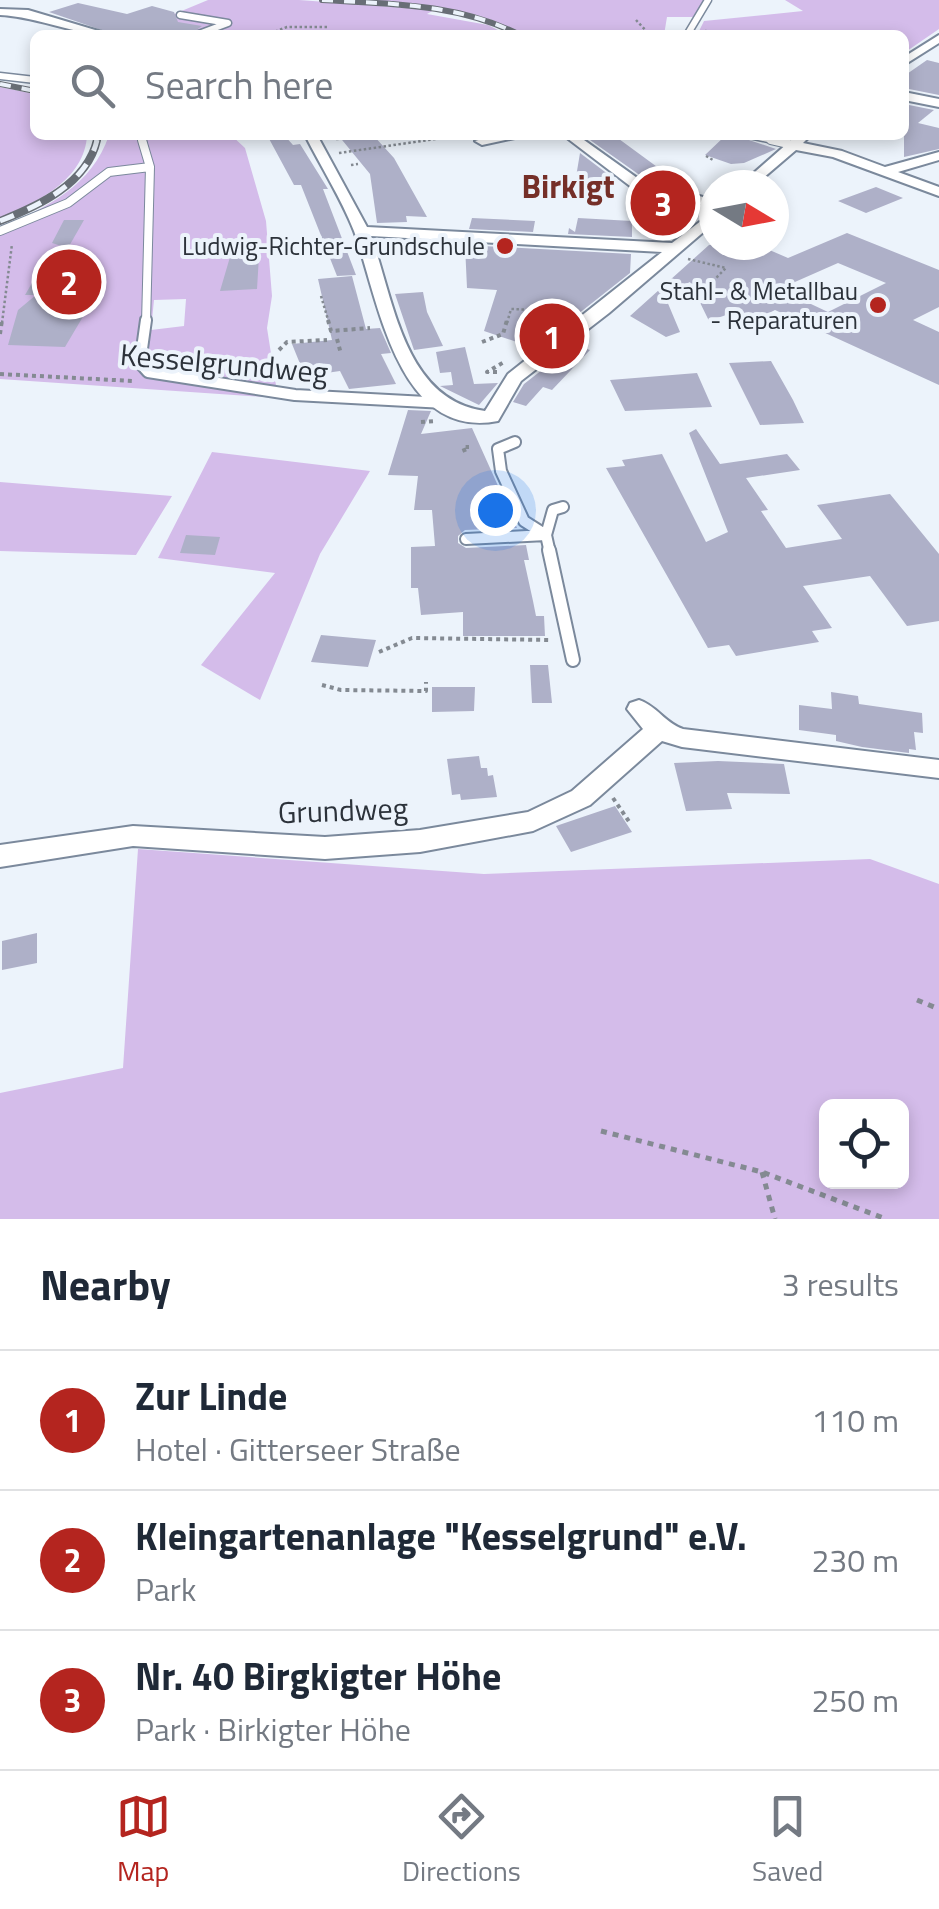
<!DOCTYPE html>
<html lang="en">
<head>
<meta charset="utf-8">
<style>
  :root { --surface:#fff; --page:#f6f6f7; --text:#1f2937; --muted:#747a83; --line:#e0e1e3; --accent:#b4251f }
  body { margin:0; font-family:"Titillium Web",sans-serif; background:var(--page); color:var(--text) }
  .controls { position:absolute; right:30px; bottom:30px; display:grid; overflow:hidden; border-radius:15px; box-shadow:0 5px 15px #0003 }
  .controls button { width:90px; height:90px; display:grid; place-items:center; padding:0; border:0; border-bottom:2px solid var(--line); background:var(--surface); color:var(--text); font:50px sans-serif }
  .compass { position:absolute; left:699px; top:170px; width:90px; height:90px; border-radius:50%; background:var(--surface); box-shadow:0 5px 15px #0003; rotate:100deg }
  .you { position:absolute; left:495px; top:510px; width:35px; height:35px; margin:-25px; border:8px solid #fff; border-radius:50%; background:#1a73e8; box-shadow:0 0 0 15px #1a73e833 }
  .badge { display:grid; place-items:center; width:65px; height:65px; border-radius:50%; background:var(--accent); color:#fff; font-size:32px; font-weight:700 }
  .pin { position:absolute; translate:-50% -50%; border:5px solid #fff; box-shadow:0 2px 10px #0006 }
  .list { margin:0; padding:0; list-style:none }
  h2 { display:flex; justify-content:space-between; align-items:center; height:130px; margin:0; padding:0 40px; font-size:42px }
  h2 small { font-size:32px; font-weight:400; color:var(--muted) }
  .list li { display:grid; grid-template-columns:65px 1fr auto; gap:30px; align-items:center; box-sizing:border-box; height:140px; padding:0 40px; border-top:2px solid var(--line) }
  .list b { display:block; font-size:38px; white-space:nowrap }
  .list p { margin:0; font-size:32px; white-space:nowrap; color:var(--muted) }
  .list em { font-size:32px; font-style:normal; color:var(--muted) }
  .icon { flex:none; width:55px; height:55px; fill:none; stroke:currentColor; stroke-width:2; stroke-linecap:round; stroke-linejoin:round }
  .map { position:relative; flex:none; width:939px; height:1219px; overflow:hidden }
  .search { position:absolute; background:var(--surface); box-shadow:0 5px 15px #0003; left:30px; right:30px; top:30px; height:110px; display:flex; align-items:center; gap:25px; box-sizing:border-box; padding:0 35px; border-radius:15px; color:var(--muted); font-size:38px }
  .sheet { height:550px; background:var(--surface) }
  nav { display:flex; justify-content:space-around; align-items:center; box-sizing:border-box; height:140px; border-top:2px solid var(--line); background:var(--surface); font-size:28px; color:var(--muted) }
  nav a { display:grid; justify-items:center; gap:5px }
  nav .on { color:var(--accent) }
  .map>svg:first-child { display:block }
</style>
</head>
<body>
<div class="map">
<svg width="939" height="1219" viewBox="0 0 939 1219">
  <rect width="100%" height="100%" fill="#ecf3fb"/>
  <path fill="#d4bcea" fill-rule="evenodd" d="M 208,0 L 299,0 L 434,10 L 427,14 L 488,25 L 508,35 L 155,35 L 155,22 Z
    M 360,0 L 704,0 L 693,17 L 667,17 L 664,35 L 523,35 C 473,5 416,5 360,0 Z
    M 785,0 L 939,0 L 939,29 L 904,53 L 904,35 L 697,35 L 704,21 L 803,11 Z
    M 0,87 L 35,94 L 35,135 L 87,135 C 85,180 36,203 0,218 Z
    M 109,135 L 231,135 L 245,148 L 266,221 L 272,296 L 267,328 L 278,398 L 0,379 L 0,228 C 47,207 92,186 109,135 ZM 186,299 L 184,326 L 151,330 L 154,300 Z
    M 643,191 L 703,208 L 693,218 L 640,213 Z
    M 212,452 L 370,471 L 320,554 L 260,700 L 201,665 L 275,573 L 158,558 Z
    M 0,482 L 172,496 L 136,555 L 0,551 Z
    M 138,849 L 484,874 L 870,859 L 939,884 L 939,1219 L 0,1219 L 0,1093 L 123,1068 ZM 826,1106 L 902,1106 L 902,1182 L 826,1182 Z"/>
  <path fill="#aeb0c8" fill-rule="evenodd" d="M 78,3 L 127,14 L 152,6 L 174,12 L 178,22 L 202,26 L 189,35 L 116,35 L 49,12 Z
    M 927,60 L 939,63 L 939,95 L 904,88 L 904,76 Z
    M 904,104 L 934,110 L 918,123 L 939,128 L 939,149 L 904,157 Z
    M 267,135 L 284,135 L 293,145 L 300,144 L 328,189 L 323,189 L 356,275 L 337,276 L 301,185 L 294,185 Z
    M 338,135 L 373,135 L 394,158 L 427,217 L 406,216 L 407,222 L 377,223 L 370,174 Z
    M 583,135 L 619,139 L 664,172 L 641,176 Z
    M 726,135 L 743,138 L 776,149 L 744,163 L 731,164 L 705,155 Z
    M 580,153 L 617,181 L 587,186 L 576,177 Z
    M 876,187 L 903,198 L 866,213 L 838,201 Z
    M 472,218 L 535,221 L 533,232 L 469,229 Z
    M 578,218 L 632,221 L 632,237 L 568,234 L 569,228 L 575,232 Z
    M 64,220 L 84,220 L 68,248 L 52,243 Z
    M 847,233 L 939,270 L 939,307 L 913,320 L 939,332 L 939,385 L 775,310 L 747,324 L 726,315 L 709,321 L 690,282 L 664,294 L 680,332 L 666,337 L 630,316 L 709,245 L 758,245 L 788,258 ZM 838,263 L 886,283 L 828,312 L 779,289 Z
    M 465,245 L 631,254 L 630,273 L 535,348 L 484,331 L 497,290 L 467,288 Z
    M 259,256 L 257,289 L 220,291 L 230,257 Z
    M 43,264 L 87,267 L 81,292 L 97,293 L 65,347 L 8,345 L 18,310 L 36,295 L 25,295 Z
    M 352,276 L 366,329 L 380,328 L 391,353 L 381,354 L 396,384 L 349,389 L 340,371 L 305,376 L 292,344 L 332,340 L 318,279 Z
    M 423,292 L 427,312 L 443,346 L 414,350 L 395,294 Z
    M 574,345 L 590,350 L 552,390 L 543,387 L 526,406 L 513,402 L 524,384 Z
    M 465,347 L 474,384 L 498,383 L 479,405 L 440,386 L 453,385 L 451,372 L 440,373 L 436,352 Z
    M 771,361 L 793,400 L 804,423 L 760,425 L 729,363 Z
    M 697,373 L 712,407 L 625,411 L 610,380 Z
    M 408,410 L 431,411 L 421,434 L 472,428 L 517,528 L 465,530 L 458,536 L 458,543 L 466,548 L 526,545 L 529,560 L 524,560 L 533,601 L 536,616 L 544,616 L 545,636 L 463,636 L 463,612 L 421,615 L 418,588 L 411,588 L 411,547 L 435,546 L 432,510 L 414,510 L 418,476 L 388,475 Z
    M 696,429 L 720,464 L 787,454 L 800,470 L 746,478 L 768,510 L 761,511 L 786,548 L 842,539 L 817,505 L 890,494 L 939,554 L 939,621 L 907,626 L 870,576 L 803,586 L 832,628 L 812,631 L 819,642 L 736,656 L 729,645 L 708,648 L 606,468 L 625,466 L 622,460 L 662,454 L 706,542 L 728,532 L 689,433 Z
    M 186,535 L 220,537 L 215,555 L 180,553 Z
    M 321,635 L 376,640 L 368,667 L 311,662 Z
    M 530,665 L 548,665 L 552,703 L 532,703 Z
    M 432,687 L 475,687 L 474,711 L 432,712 Z
    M 831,692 L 858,696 L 859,704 L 922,713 L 923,733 L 914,732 L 916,750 L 909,749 L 909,753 L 862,747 L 836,741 L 836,735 L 799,730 L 799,705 L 832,709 Z
    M 479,756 L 481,768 L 487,768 L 488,776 L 493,775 L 497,797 L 461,800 L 460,794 L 452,795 L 447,759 Z
    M 718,761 L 784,764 L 790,794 L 727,793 L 732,809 L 686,811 L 674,763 Z
    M 615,806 L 632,832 L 571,852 L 556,826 Z
    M 37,933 L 37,963 L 2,970 L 2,941 Z"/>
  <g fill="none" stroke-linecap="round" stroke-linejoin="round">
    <defs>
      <path id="service-far3" d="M 180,15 L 228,23 L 196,35
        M 687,35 L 708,0
        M 0,76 L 35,80
        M 141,135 L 143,142
        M 749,135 L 782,142"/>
      <path id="service-far2" d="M 142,140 L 150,167
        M 771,140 L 793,145
        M 0,231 L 68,203 L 109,172 L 150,167 L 146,323"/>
      <path id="service-far1" d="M 146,320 L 140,363 L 148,372 L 295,395 L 445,403
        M 515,442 L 498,449 L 501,471 L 524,521 L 546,535
        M 466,539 L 546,535
        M 550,553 L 546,535 L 553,510 L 563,507"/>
      <path id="service" d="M 549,550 L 573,660"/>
      <path id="minor" d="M 0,9 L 28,10 L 112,35 C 74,35 39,17 0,15 Z
        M 939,35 L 939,43 L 904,65 L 904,57 Z
        M 904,92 L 939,99 L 939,107 L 904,100 Z
        M 305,135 L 317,135 L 367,227 L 672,243 L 714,211 L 714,223 L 609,313 L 521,381 L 498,421 C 396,441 378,296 354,231 C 341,198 321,167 305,135 ZM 371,236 L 662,252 L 508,374 L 485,411 C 404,400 394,300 371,236 Z
        M 496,135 L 529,135 L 482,145 L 475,141 Z
        M 563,135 L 577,135 L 640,180 L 714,200 L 714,208 L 630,186 Z
        M 797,135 L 811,135 L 803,143 L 842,151 L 885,167 L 939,152 L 939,160 L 898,172 L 939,187 L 939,196 L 833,157 L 796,150 L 755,185 L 740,185 Z
        M 639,700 C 657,706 665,723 683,729 L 939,760 L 939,778 L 682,747 L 662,741 L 590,805 L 533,831 L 420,852 L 325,859 L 133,846 L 0,867 L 0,845 L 133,826 L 325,837 L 420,830 L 528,812 L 572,791 L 643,729 L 627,709 L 630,703 Z"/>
    </defs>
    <use href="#service-far3" stroke="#7b899c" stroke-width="9"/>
    <use href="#service-far2" stroke="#7b899c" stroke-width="10"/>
    <use href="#service-far1" stroke="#7b899c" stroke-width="14"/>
    <use href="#service" stroke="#7b899c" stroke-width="16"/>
    <use href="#minor" stroke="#7b899c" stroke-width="4"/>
    <path stroke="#848a92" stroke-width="2.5" stroke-dasharray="2.5 2.5" stroke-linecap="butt" d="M 636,20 L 650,35
      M 705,31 L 773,35
      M 266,35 L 287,27 L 329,27
      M 437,35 L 439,31
      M 336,139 L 341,139
      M 339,153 L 463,135
      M 706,156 L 713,160
      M 351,165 L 358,164
      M 688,259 L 726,268 L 709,285
      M 321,296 L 329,323
      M 2,323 L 12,244
      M 507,323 L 511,309 L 535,310"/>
    <path stroke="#848a92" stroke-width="4" stroke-dasharray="4 4" stroke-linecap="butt" d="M 328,320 L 331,331 L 370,328
      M 0,334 L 2,320
      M 337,339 L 341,354
      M 482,342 L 503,334 L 507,320
      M 279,350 L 287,342 L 327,340
      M 497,372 L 487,372 L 504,362
      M 0,374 L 133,381
      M 421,422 L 436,421
      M 465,452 L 463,447 L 469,447
      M 379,652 L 412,638 L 551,640
      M 322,685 L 341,690 L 426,691 L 426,682
      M 613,798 L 630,823"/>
    <path stroke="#848a92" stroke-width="5" stroke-dasharray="6 6" stroke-linecap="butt" d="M 917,1000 L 939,1009
      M 601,1131 L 762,1172 L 886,1219
      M 762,1172 L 775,1219"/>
    <use href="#service-far3" stroke="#fff" stroke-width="6"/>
    <use href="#service-far2" stroke="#fff" stroke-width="8"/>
    <use href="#service-far1" stroke="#fff" stroke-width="10"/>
    <use href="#service" stroke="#fff" stroke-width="12"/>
    <use href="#minor" fill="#fff" fill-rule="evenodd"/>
    <defs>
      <path id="rail-far1" d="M 322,0 C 390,4 456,3 518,34
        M 0,84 L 35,91
        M 96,142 L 98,135"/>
      <path id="rail" d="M 0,221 C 38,206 87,184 97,140"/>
    </defs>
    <use href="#rail-far1" stroke="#686e76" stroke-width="6"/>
    <use href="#rail" stroke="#686e76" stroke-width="8"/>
    <use href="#rail-far1" stroke="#ecf3fb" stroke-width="4" stroke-dasharray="11" stroke-linecap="butt"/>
    <use href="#rail" stroke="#ecf3fb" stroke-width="5" stroke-dasharray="15" stroke-linecap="butt"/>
  </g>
  <g fill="#b4251f" stroke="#ecf3fb" stroke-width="4">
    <circle cx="505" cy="246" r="10"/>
    <circle cx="878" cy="305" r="10"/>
  </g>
  <g text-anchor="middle" stroke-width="8" stroke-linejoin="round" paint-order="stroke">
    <g font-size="25" fill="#2c323a" stroke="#ecf3fb" text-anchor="end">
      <text x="485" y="255">Ludwig-Richter-Grundschule</text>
      <text x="858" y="300">Stahl- &amp; Metallbau<tspan x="858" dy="29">- Reparaturen</tspan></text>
    </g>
    <g font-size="30" fill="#2c323a" stroke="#ecf3fb">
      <text transform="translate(224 364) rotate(5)" y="10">Kesselgrundweg</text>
      <text transform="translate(343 811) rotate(-2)" y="10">Grundweg</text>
    </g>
    <g font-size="32" font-weight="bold" fill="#752f28" stroke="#ecf3fb">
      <text x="568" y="198">Birkigt</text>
    </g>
  </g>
</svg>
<div class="controls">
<button><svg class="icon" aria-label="locate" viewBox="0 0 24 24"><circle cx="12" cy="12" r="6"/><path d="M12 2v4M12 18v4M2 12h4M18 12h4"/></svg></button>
</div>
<svg class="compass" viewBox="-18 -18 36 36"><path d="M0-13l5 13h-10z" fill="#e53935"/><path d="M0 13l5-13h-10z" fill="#747a83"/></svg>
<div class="you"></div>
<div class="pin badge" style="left:552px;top:336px">1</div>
<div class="pin badge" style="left:69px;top:282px">2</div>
<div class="pin badge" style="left:663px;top:203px">3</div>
<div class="search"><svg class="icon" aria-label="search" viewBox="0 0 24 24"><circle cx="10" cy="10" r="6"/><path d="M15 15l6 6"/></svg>Search here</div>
</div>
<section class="sheet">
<h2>Nearby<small>3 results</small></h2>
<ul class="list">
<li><span class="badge">1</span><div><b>Zur Linde</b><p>Hotel · Gitterseer Straße</p></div><em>110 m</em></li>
<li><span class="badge">2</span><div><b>Kleingartenanlage &quot;Kesselgrund&quot; e.V.</b><p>Park</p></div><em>230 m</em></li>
<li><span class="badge">3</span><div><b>Nr. 40 Birgkigter Höhe</b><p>Park · Birkigter Höhe</p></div><em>250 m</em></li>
</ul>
</section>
<nav>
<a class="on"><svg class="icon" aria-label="map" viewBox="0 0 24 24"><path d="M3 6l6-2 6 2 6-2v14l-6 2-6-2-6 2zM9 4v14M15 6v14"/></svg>Map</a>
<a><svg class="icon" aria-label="directions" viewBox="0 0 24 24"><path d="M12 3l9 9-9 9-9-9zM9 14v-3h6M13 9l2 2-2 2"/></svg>Directions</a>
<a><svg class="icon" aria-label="saved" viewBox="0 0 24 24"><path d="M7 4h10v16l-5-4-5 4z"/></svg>Saved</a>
</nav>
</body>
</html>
